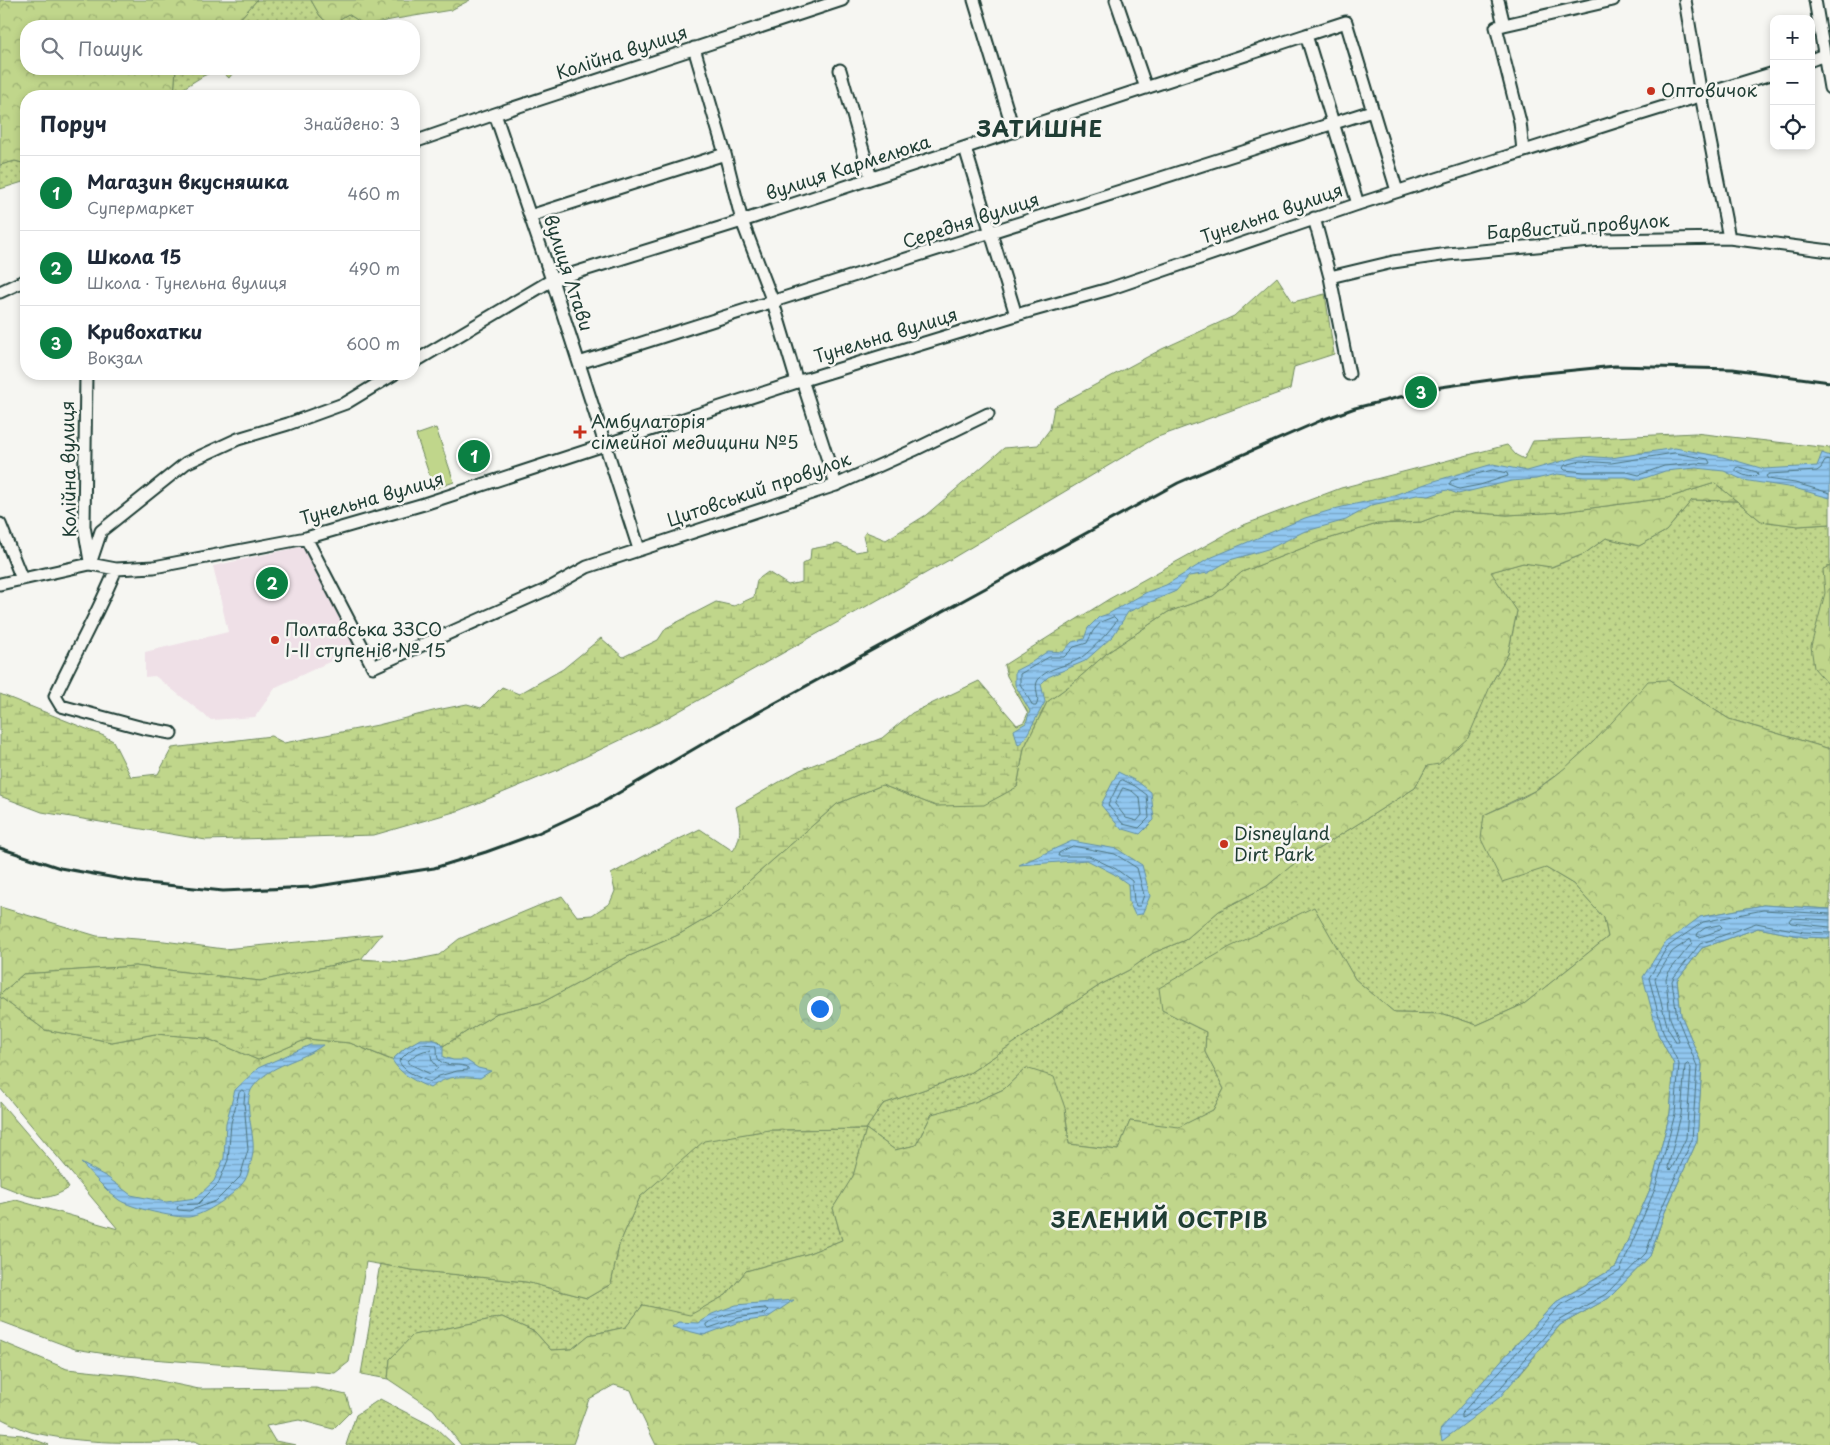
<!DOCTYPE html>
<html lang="uk">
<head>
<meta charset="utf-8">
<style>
  :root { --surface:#fff; --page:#f2f2f3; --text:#1f2937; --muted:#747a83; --line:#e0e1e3; --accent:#0b8043 }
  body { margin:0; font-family:"Playpen Sans",sans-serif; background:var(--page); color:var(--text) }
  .controls { position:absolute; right:15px; top:15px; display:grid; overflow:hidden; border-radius:10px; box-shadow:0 2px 8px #0003 }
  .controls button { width:45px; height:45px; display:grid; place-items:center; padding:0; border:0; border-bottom:1px solid var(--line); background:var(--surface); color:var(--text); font:25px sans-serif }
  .you { position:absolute; left:819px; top:1008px; width:18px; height:18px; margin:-12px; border:4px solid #fff; border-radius:50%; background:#1a73e8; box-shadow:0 0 0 8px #1a73e833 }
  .badge { display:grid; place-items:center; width:32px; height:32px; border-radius:50%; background:var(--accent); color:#fff; font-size:16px; font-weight:700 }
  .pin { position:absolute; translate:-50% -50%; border:2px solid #fff; box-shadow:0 1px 5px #0006 }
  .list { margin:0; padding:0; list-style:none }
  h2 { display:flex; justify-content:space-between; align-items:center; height:65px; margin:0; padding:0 20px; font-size:21px }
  h2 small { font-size:16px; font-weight:400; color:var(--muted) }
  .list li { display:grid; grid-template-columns:32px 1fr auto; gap:15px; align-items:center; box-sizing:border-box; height:75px; padding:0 20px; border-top:1px solid var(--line) }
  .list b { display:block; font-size:19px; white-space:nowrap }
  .list p { margin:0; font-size:16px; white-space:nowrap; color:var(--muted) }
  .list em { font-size:16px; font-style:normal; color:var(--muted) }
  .icon { flex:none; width:28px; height:28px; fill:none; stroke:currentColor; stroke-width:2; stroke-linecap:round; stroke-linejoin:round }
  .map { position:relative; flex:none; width:1830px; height:1445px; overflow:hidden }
  .search { position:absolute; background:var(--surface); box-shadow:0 2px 8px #0003; left:20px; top:20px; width:400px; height:55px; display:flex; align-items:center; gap:12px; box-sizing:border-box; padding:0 18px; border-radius:20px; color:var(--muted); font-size:19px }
  .panel { position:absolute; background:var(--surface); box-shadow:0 2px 8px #0003; left:20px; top:90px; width:400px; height:290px; border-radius:20px }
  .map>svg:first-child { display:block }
</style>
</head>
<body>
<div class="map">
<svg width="1830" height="1445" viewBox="0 0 1830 1445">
  <defs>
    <pattern id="grass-dots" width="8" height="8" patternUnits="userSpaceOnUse" patternTransform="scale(1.25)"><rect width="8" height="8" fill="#c0d68b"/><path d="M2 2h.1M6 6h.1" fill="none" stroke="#9baf72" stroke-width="1.8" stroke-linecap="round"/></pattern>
    <pattern id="forest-crowns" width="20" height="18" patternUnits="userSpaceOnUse" patternTransform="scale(1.25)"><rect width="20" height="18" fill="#c0d68b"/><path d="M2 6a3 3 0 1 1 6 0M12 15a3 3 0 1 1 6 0" fill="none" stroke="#9baf72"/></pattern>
    <pattern id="wetland-marsh" width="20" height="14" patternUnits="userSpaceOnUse" patternTransform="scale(1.25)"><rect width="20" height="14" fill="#c0d68b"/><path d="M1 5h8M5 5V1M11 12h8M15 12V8" fill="none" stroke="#9baf72"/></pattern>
    <pattern id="water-rules" width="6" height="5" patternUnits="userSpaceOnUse" patternTransform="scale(1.25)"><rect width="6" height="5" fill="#91c7f0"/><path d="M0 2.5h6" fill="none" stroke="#76a3c3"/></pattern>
  </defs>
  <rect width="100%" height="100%" fill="#f6f6f2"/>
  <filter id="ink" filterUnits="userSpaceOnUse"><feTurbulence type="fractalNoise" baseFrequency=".02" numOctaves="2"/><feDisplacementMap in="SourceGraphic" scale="10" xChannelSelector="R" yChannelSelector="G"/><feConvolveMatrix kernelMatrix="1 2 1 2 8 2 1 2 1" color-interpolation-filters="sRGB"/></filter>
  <g filter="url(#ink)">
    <path fill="#efe0e7" d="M 304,546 L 359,648 L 276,687 L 255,717 L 211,720 L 155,676 L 145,677 L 145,652 L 228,632 L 213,566 Z"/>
    <path fill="url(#grass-dots)" stroke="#708a60" d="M 257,0 L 311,0 L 320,16 L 331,26 L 206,26 L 208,24 L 236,23 Z
      M 348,14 L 365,25 L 334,26 L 340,19 Z
      M 176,69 L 236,69 L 229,78 L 219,69 L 203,76 L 174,94 Z
      M 15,161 L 26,164 L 26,181 L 0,189 L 0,165 Z
      M 1692,500 L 1737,501 L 1761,521 L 1798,526 L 1830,524 L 1830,749 L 1729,719 L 1668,680 L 1607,729 L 1567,767 L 1534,791 L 1484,815 L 1546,868 L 1573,884 L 1604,918 L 1608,937 L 1524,1004 L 1477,1025 L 1444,1014 L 1395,1013 L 1355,979 L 1314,908 L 1162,1010 L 1206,1032 L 1205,1052 L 1224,1089 L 1213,1110 L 1179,1128 L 1130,1121 L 1118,1150 L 1069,1144 L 1065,1108 L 1026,1068 L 1004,1089 L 975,1102 L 932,1114 L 916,1145 L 895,1150 L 866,1129 L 853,1177 L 833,1208 L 842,1240 L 807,1254 L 746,1271 L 726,1295 L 690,1316 L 643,1305 L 626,1327 L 589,1335 L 572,1349 L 551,1350 L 535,1332 L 502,1317 L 414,1335 L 390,1359 L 388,1379 L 361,1374 L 380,1264 L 412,1270 L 526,1282 L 587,1298 L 611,1284 L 619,1245 L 640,1197 L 704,1140 L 769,1130 L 866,1129 L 883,1104 L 968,1074 L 1100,985 L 1129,970 L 1153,953 L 1185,940 L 1219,911 L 1267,886 L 1291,866 L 1415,788 L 1427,766 L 1492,682 L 1508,654 L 1517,611 L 1490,572 L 1523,563 L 1552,567 L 1584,554 L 1606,538 L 1639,546 L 1666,531 Z
      M 380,1399 L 436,1428 L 454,1445 L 346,1445 L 356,1415 Z
      M 0,1433 L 22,1435 L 49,1445 L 0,1445 Z"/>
    <path fill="url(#forest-crowns)" stroke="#708a60" d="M 0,0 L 257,0 L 236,23 L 208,24 L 206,26 L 26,26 L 26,69 L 176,69 L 174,94 L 170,96 L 26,96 L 26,164 L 15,161 L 0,165 Z
      M 311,0 L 470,0 L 451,10 L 396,19 L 365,25 L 348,14 L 340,19 L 334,26 L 331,26 L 320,16 Z
      M 1715,483 L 1737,501 L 1692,500 L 1666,531 L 1639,546 L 1606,538 L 1584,554 L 1551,567 L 1523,563 L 1491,572 L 1517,611 L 1508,654 L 1492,682 L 1468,738 L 1439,764 L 1427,766 L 1415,788 L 1291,866 L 1267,886 L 1219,911 L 1185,940 L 1153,953 L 1129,970 L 1100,985 L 968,1074 L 883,1104 L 866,1129 L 895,1150 L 916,1145 L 932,1114 L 975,1102 L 1004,1089 L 1026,1068 L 1054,1077 L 1065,1108 L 1069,1144 L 1118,1150 L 1130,1121 L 1179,1127 L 1213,1110 L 1224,1089 L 1205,1052 L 1206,1032 L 1162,1010 L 1159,988 L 1230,947 L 1314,907 L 1355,979 L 1395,1013 L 1444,1014 L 1477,1025 L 1524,1004 L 1608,937 L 1604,918 L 1573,884 L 1546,868 L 1502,882 L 1481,839 L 1484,815 C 1501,807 1520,800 1536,790 C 1580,760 1614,721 1648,681 L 1668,680 L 1729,719 L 1830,749 L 1830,909 L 1763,905 L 1700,917 L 1658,1034 L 1674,1064 L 1670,1113 L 1651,1187 L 1616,1267 L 1556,1302 L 1499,1363 L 1519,1375 L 1560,1325 L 1609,1298 L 1650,1256 L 1664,1214 L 1697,1141 L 1702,1065 L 1681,1015 L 1677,980 L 1702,948 L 1758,928 L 1804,937 L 1830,938 L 1830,1445 L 656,1445 L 640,1412 L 631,1390 L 614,1385 L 589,1399 L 573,1444 L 461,1445 L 433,1409 L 388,1379 L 390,1359 L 413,1335 L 502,1317 L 535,1332 L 551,1350 L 572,1349 L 589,1335 L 626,1327 L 643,1305 L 690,1315 L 726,1295 L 746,1271 L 807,1254 L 842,1240 L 833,1208 L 853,1176 L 866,1129 L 769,1130 L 704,1141 L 640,1197 L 619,1245 L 611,1284 L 587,1298 L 526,1282 L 412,1270 L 366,1262 L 349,1362 L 335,1373 L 125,1357 L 75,1349 L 0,1321 L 0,1204 L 16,1200 L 118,1229 L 0,1088 L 0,997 L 45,1030 L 112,1042 L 155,1034 L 206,1038 L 258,1060 L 307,1039 L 350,1043 L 391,1060 L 405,1048 L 439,1041 L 443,1046 L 497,1013 L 543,1002 L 627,957 L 678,935 L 719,911 L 750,880 L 837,804 L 882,785 L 936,806 L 1017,787 L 1024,748 L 1047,702 L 1073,683 L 1107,653 L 1168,612 L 1213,596 L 1242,572 L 1318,542 L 1377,524 L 1421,522 L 1450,511 L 1507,515 L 1561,512 L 1667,498 Z
      M 1830,566 L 1830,684 L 1828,684 L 1814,668 L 1811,646 L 1825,593 L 1823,569 Z
      M 0,907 L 97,936 L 164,941 L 224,949 L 382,934 L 361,959 L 260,981 L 135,966 L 23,974 L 0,995 Z
      M 0,1102 L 54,1165 L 69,1188 C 41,1206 28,1195 0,1185 Z
      M 0,1341 L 67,1369 L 136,1376 L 199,1389 L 316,1388 L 346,1395 L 351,1411 L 333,1429 L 299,1420 L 266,1426 L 275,1441 L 296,1445 L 203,1445 L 195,1441 C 140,1443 85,1445 31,1432 C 21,1429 10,1423 0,1418 Z"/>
    <path fill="url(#wetland-marsh)" stroke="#708a60" d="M 1277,277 L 1293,302 L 1325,294 L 1334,354 L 1294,367 L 1290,389 L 1155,438 L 951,559 L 663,720 L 555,771 L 461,810 L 374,835 L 206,840 L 42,812 L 0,796 L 0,694 L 104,736 L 113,741 L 131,777 L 158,774 L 172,748 L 271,736 L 284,743 L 378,725 L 437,710 L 467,704 L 481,708 L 502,687 L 519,694 L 563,669 L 601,638 L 623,657 L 658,640 L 666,628 L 716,602 L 734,606 L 754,597 L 757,580 L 768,572 L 788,585 L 802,582 L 802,564 L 810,560 L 811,549 L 838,544 L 856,552 L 867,550 L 863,536 L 866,532 L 886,540 L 926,515 L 1004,448 L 1038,445 L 1050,429 L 1054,407 L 1162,349 L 1234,316 Z
      M 1695,433 L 1830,448 L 1830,524 L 1798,526 L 1761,521 L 1715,483 L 1667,498 L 1561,512 L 1507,515 L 1450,511 L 1421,522 L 1377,524 L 1318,542 L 1242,572 L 1213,596 L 1168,612 L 1107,653 L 1073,683 L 1047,702 L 1024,748 L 1017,787 L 984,805 L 936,806 L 882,785 L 837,804 L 750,880 L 719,911 L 678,935 L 627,957 L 543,1002 L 497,1013 L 443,1046 L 439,1041 C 413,1039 410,1043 392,1060 L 350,1043 L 307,1039 L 258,1060 L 206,1038 L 155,1034 L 112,1042 L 45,1030 L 0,997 L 0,995 L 23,974 L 135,966 L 260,981 L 361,959 L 404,962 L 439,955 L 459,939 L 562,896 L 577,916 L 592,915 L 610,903 L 615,891 L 611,874 L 644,856 L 700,829 L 733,851 C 743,836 740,824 736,807 L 800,770 L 882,738 L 912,713 L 979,681 L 1017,725 L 1024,722 L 1028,713 L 1007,676 L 1004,665 L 1109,599 L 1241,526 L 1341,488 L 1507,445 L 1516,455 L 1524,459 L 1533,441 Z"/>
    <path fill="#c0d68b" stroke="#708a60" d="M 436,428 L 454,482 L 434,489 L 416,435 Z"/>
    <path fill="url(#water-rules)" stroke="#6390a5" d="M 1675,448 L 1723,457 L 1764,469 L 1817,466 L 1822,453 L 1830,456 L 1830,498 L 1794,488 L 1743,480 L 1724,471 L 1696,468 L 1665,471 L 1639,480 L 1627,477 L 1584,477 L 1557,474 L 1536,479 L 1511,481 L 1458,494 L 1447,490 L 1429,496 L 1417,495 L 1372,505 L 1346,520 L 1303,532 L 1271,548 L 1230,560 L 1208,573 L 1189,576 L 1176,591 L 1128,612 L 1113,636 L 1085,661 L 1048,677 L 1041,684 L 1045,702 L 1024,740 L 1018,745 L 1014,730 L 1026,723 L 1030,711 L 1015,685 L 1015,671 L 1032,662 L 1048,651 L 1063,652 L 1072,642 L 1084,639 L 1088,628 L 1099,617 L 1108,614 L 1147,592 L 1166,585 L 1210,558 L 1305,518 L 1338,508 L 1391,496 L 1431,482 L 1493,464 L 1527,471 L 1581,456 L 1611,458 Z
      M 1118,772 L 1138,782 L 1151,792 L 1154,820 L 1140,834 L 1120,828 L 1101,805 Z
      M 1072,841 L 1117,849 L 1142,865 L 1150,896 L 1142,914 L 1135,915 L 1129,902 L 1128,884 L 1114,874 L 1087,860 L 1019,865 Z
      M 1763,905 L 1830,909 L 1830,938 L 1804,937 L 1758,928 L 1702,948 L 1677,980 L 1681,1015 L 1702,1065 L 1697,1141 L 1664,1214 L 1650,1256 L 1609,1298 L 1560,1325 L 1500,1397 L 1442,1441 L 1440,1430 L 1499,1363 L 1556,1302 L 1616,1267 L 1651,1187 L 1670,1113 L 1674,1064 L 1658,1034 L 1643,977 L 1664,944 L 1700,917 Z
      M 420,1039 C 430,1039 437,1038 443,1046 L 443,1057 L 453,1060 L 466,1060 L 478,1068 L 491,1071 L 480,1078 C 459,1076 448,1075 430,1088 C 415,1081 401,1075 392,1060 L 405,1048 Z
      M 310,1045 L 323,1045 C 300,1062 271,1063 253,1087 C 242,1101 255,1134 253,1151 C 253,1156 248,1175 245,1180 C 236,1194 205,1215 189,1217 C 175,1218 131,1208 119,1200 C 105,1190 93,1175 81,1163 L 107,1177 L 131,1195 L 166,1202 L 196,1198 L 214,1181 L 224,1158 L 226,1123 L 235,1090 L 258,1068 Z
      M 794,1300 L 767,1318 L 739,1322 L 704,1335 L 672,1327 L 678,1322 L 698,1323 L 712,1314 L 736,1305 Z"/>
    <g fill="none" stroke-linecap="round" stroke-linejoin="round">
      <path stroke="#4d747f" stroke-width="1" d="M 1675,453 L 1708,459 L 1710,463 L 1708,464 L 1696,463 L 1664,466 L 1639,475 L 1627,472 L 1584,472 L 1565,470 L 1563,468 L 1565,465 L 1581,461 L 1611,463 Z
        M 1830,460 L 1825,461 L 1821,468 L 1817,471 L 1769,474 L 1766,476 L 1768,479 L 1795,483 L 1830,493
        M 1739,467 L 1757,472 L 1758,475 C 1751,479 1742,475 1736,471 L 1736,468 Z
        M 1493,470 L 1507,473 L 1508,476 L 1480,485 L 1459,489 L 1449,485 L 1451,481 Z
        M 1114,617 L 1117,620 C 1109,632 1094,648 1082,657 C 1069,667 1048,666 1038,680 C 1033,688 1041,698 1036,706 L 1033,706 L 1020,684 L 1020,674 L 1049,657 L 1064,657 L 1074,647 L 1087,643 L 1093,631 L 1101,622 Z
        M 1123,780 L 1135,786 L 1147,795 L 1149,818 L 1139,828 L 1123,824 L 1108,805 L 1120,781 Z
        M 1123,788 L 1132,791 L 1140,798 L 1142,815 L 1137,821 L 1126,818 L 1115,804 Z
        M 1073,846 L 1115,854 L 1137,868 L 1144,895 L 1140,906 L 1136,906 L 1134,901 L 1132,881 L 1116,869 L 1089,856 L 1058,856 L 1059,853 Z
        M 1830,914 L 1763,910 L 1703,922 L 1667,947 L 1649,978 L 1663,1032 L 1679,1064 L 1675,1114 L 1655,1189 L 1620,1271 L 1559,1306 L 1461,1414 L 1461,1418 L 1464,1417 L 1496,1393 L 1557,1322 L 1606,1294 L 1646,1253 L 1660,1212 L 1692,1140 L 1697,1066 L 1677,1017 L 1672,981 L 1674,977 L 1700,944 L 1756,923 L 1804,932 L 1830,933
        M 1830,920 L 1791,918 L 1789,921 L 1791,923 L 1830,927
        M 1720,925 L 1722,927 L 1720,930 L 1700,937 L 1697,936 L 1698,933 L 1705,928 Z
        M 1691,939 L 1692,943 L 1668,973 L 1666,979 L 1670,1018 L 1679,1040 L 1677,1043 L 1668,1029 L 1655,979 L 1672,952 Z
        M 421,1044 L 436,1045 C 439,1050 435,1057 440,1061 C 448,1068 460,1062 468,1068 L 468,1070 L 457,1071 L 439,1076 L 430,1082 C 420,1078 402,1071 399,1061 L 408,1052 Z
        M 430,1050 L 432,1060 L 438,1068 L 430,1074 L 408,1063 L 408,1061 C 414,1055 422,1050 430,1050 Z
        M 1688,1064 L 1691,1068 L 1686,1138 L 1672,1168 L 1670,1170 L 1668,1167 L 1681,1115 L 1685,1066 Z
        M 242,1090 L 245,1092 L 244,1102 L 248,1150 L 240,1177 L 216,1201 L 189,1211 L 178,1210 L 177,1208 L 179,1205 L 198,1204 L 218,1184 L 228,1160 L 231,1123 L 239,1093 Z
        M 765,1308 L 768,1310 L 765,1313 L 738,1318 L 709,1328 L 706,1326 L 706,1324 C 725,1312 744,1310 765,1308 Z"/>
      <defs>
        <path id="street" d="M 974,0 L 1014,132
          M 1116,0 L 1146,88
          M 1498,0 L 1504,25 L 1496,27 L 1520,122 L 1523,151
          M 1685,0 L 1701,95 L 1729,238
          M 1815,0 L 1830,88
          M 1504,25 L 1613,0
          M 694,48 L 725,154 L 742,221 L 773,302 L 797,382
          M 1811,60 L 1824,55
          M 840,70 L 871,178
          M 495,114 L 552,280 L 639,549
          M 414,142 L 495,114 L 842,0
          M 965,148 L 1016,315
          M 1358,204 L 1306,35 L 1346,22 L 1397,191
          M 530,216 L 725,154
          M 1314,218 L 1330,277 L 1349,374
          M 1330,277 L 1393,262 L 1448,254 L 1602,240 L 1729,238 L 1830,251
          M 0,292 L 26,280
          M 414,362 L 552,280 L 742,221 L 1306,35
          M 579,363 L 1372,111
          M 86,374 L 84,526 L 90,561
          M 802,380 L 836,485
          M 0,524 L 22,579
          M 306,538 L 373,667 L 546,590 L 587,567 L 836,485 L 914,450 L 988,414
          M 90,564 L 101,531 L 186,463 L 238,439 L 288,424 L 346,403 L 394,374
          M 116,569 C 98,613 75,653 55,696 L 61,706 L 143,728 L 171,733
          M 0,584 L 90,564 L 116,569 L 154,567 L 269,545 L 306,538 L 424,504 L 797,382 L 1016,315 L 1109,289 L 1358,204 L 1628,118 L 1774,73"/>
      </defs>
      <use href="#street" stroke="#1f3d34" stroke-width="15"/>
      <use href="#street" stroke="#f6f6f2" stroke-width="11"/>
      <path stroke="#1f3d34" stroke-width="3" d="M 0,848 L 60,868 L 138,882 L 223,891 L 312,887 L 434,868 L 486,852 L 538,833 L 598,805 L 735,725 L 1178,483 L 1322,420 L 1355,408 L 1441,387 L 1525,375 L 1615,366 L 1733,369 L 1830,382"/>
    </g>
  </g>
  <g fill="#c8321e" stroke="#f6f6f2" stroke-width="2">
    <circle cx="1651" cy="91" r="5"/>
    <path d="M577.5 424.5h5v5h5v5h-5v5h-5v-5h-5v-5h5z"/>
    <circle cx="275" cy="640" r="5"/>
    <circle cx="1224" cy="844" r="5"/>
  </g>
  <g text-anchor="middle" stroke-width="5" stroke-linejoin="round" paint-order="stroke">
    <g font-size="18" fill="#1f3d34" stroke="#f6f6f2">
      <text transform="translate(622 53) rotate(-18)" y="6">Колійна вулиця</text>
      <text transform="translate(848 168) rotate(-18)" y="6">вулиця Кармелюка</text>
      <text transform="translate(1272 214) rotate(-19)" y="6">Тунельна вулиця</text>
      <text transform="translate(971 221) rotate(-18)" y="6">Середня вулиця</text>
      <text transform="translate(1578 227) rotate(-4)" y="6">Барвистий провулок</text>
      <text transform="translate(568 273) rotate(72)" y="6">вулиця Лтави</text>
      <text transform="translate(886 336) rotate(-17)" y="6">Тунельна вулиця</text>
      <text transform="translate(69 469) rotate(-91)" y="6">Колійна вулиця</text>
      <text transform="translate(759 490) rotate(-19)" y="6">Цитовський провулок</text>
      <text transform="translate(372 499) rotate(-16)" y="6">Тунельна вулиця</text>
    </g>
    <g font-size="18" fill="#1f3d34" stroke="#f6f6f2" text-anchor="start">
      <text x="1661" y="97">Оптовичок</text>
      <text x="591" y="428">Амбулаторія<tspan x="591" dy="21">сімейної медицини №5</tspan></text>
      <text x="285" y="636">Полтавська ЗЗСО<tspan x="285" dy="21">І-ІІ ступенів № 15</tspan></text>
      <text x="1234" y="840">Disneyland<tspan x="1234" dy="21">Dirt Park</tspan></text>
    </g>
    <g font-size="22" font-weight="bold" letter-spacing="1" fill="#1f3d34" stroke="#f6f6f2">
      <text x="1040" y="137">ЗАТИШНЕ</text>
      <text x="1160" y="1228">ЗЕЛЕНИЙ ОСТРІВ</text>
    </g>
  </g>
</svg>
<div class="controls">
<button>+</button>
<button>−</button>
<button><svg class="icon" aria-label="locate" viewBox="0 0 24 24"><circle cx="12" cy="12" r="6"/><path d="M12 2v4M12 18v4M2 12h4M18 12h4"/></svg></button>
</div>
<div class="you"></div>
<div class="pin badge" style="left:474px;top:456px">1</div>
<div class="pin badge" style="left:272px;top:583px">2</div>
<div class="pin badge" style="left:1421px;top:392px">3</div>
<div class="search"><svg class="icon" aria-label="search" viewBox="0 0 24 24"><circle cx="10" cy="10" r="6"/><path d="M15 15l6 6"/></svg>Пошук</div>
<section class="panel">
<h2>Поруч<small>Знайдено: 3</small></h2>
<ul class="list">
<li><span class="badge">1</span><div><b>Магазин вкусняшка</b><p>Супермаркет</p></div><em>460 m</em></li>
<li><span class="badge">2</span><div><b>Школа 15</b><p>Школа · Тунельна вулиця</p></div><em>490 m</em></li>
<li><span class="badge">3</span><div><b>Кривохатки</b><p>Вокзал</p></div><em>600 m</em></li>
</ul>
</section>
</div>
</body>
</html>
